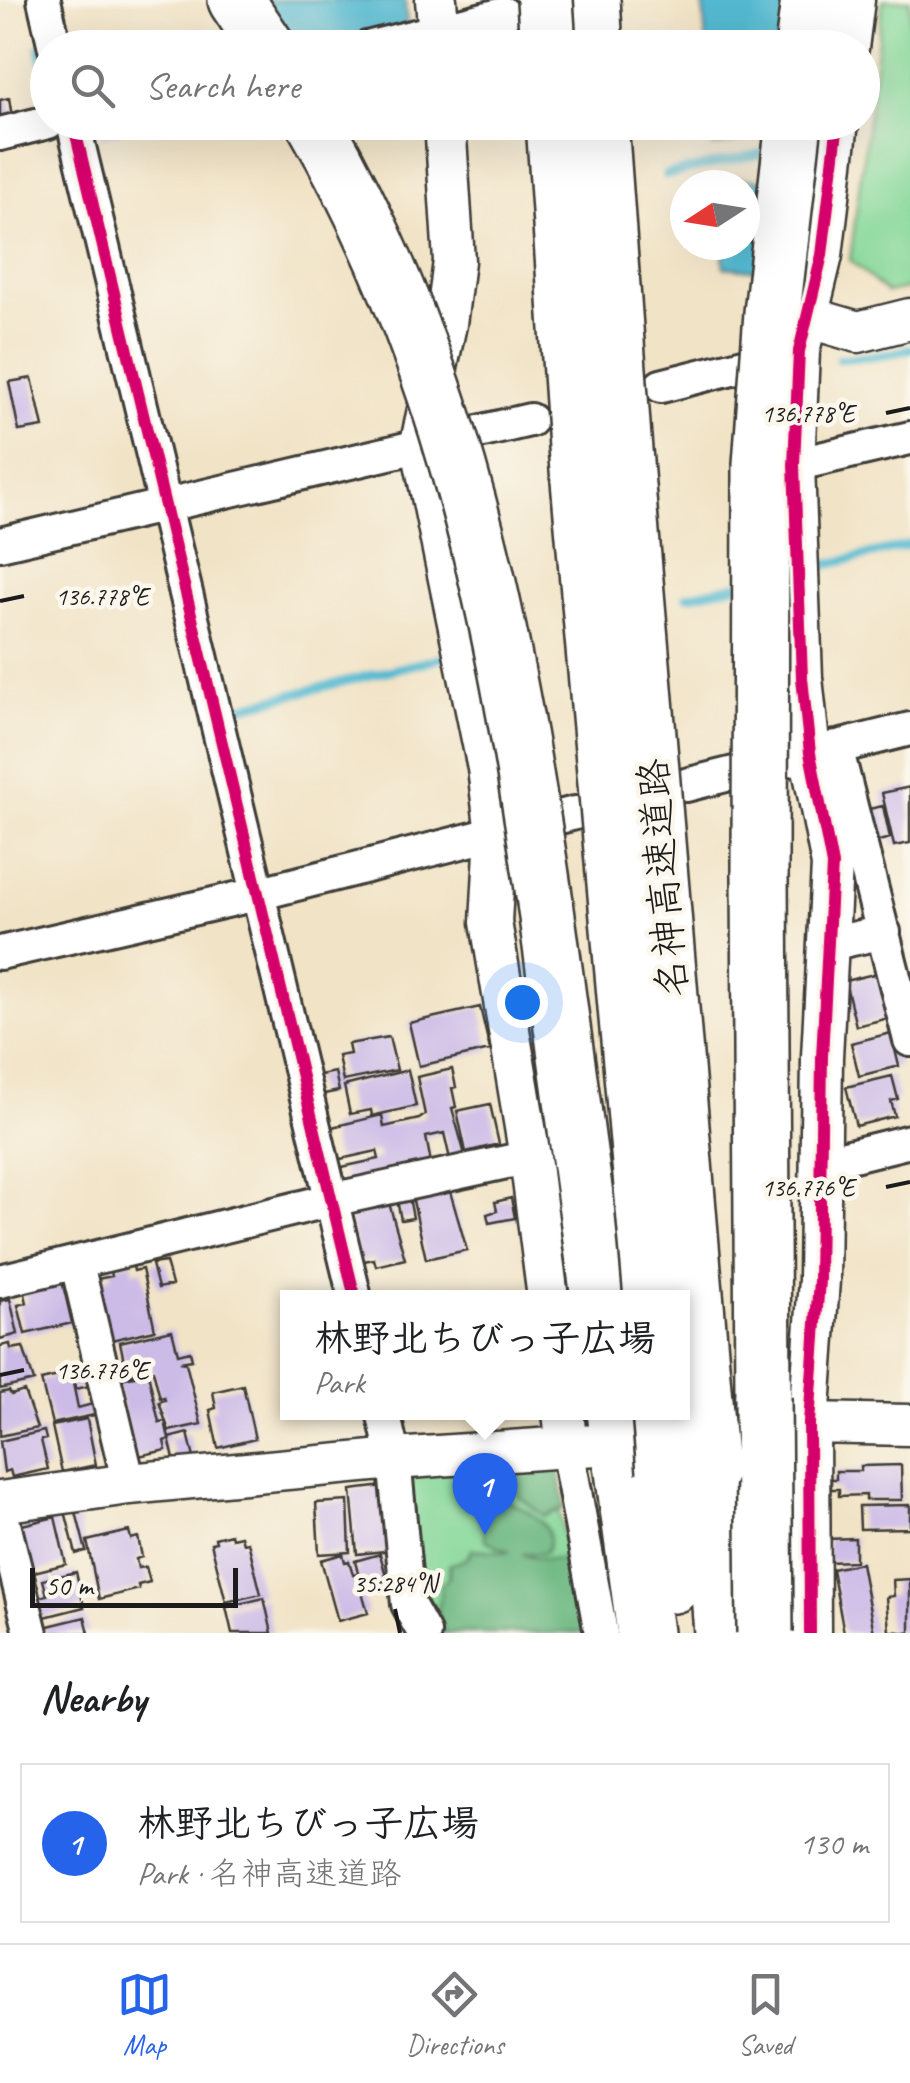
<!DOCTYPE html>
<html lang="en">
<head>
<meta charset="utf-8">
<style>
  :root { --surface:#fff; --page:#f6f6f6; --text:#202124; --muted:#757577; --line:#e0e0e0; --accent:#2563eb }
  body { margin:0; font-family:Caveat,"Klee One",sans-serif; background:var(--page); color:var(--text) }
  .compass { position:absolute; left:670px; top:170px; width:90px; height:90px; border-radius:50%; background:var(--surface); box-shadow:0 10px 40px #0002; rotate:258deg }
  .scale { position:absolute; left:30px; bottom:25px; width:208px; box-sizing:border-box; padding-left:10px; border:5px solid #1c1c1c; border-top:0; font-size:28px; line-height:35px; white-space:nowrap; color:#1c1c1c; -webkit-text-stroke:8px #fbf7ec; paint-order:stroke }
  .you { position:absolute; left:522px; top:1002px; width:35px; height:35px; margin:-25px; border:8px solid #fff; border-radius:50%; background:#1a73e8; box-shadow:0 0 0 15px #1a73e833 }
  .badge { display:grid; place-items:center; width:65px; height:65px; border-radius:50%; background:var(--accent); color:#fff; font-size:32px; font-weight:700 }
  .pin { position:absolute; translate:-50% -82px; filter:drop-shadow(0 2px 5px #0008) }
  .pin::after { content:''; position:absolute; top:52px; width:35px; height:30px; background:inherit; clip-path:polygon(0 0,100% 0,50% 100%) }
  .popup { position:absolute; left:280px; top:1290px; width:410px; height:130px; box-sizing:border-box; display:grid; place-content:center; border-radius:0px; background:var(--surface); filter:drop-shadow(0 2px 8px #0005); font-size:32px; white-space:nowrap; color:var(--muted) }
  .popup b { font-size:38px; color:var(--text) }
  .popup::after { content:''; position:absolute; left:50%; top:100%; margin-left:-20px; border:20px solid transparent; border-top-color:var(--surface) }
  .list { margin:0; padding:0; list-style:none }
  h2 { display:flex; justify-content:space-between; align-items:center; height:130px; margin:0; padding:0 40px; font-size:42px }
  h2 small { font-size:32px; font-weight:400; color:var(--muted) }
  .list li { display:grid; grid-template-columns:65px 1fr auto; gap:30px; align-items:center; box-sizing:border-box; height:160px; margin:0 20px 20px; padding:0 20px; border:2px solid var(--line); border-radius:0px }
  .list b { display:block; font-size:38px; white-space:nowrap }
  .list p { margin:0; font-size:32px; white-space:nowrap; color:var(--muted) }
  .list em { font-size:32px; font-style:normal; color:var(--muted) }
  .icon { flex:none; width:55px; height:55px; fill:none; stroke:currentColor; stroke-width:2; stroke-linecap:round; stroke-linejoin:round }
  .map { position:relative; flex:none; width:910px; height:1633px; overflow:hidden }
  .search { position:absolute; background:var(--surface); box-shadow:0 10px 40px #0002; left:30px; right:30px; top:30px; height:110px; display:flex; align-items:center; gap:25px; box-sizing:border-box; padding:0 35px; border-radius:55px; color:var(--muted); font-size:38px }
  .sheet { height:310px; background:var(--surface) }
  nav { display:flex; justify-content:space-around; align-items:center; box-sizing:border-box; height:140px; border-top:2px solid var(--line); background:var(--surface); font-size:28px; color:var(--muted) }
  nav a { display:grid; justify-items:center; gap:5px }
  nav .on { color:var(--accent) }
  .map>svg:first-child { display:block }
</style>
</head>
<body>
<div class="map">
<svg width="910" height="1633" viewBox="0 0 910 1633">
  <rect width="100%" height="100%" fill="#fbf7ec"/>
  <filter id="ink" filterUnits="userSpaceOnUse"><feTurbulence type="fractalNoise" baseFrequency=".01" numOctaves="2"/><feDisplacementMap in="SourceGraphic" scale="20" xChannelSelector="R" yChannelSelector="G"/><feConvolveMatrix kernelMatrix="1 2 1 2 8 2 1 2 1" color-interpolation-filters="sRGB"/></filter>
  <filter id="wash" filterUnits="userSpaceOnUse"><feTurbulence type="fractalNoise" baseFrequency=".0048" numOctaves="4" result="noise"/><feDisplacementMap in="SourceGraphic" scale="40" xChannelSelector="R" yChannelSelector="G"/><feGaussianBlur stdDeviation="2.25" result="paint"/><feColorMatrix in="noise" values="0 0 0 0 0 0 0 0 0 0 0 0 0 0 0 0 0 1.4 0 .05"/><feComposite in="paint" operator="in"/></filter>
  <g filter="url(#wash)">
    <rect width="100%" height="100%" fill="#f1e3c6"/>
    <path fill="#85d799" stroke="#507a5a" stroke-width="2.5" d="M 883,0 L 910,0 L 910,288 L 887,293 L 850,260 Z
      M 548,1454 L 583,1633 L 428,1633 L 402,1481 L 453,1462 Z"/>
    <path fill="#6cb881" stroke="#446a4e" stroke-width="2.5" d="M 558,1462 L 565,1508 L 544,1516 C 524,1500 506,1495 523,1465 Z
      M 505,1499 C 525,1510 561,1524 545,1553 L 523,1554 C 542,1563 561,1557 581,1562 L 594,1633 L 445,1633 L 438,1613 L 441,1585 L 449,1578 L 449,1565 L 466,1559 L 472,1549 L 510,1552 L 485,1540 L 482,1523 L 491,1502 Z"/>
    <path fill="#52b9d0" stroke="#376a76" stroke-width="2.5" d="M 256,0 L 405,0 L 407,27 L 322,47 L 289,47 Z
      M 703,0 L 793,0 L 822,47 L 706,47 Z
      M 711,123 L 811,123 L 811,125 L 713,147 Z
      M 718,176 L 795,184 L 783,273 L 724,267 L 723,245 L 745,245 L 745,185 L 718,185 Z"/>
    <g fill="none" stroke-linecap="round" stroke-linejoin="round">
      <path stroke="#52b9d0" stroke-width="9" d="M 40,48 L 48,80
        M 666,175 L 771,151
        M 839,359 L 885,355 L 910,349
        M 826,565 L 910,545
        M 687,596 L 741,584
        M 225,711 L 444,657"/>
    </g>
    <g id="blocks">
      <path fill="#ccbae7" d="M 9,98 L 12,117 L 0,120 L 0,100 Z
        M 98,122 L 127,122 L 129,131 L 102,137 Z
        M 32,378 L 43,427 L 19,431 L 9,382 Z
        M 910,787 L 910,843 L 894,846 L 882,793 Z
        M 883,806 L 890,838 L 871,843 L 864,810 Z
        M 878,973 L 889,1018 L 856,1026 L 845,981 Z
        M 480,1007 L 490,1050 L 419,1066 L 409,1023 Z
        M 891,1033 L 899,1066 L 859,1076 L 851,1043 Z
        M 389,1037 L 397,1070 L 343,1081 L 338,1056 L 350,1054 L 348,1044 Z
        M 452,1069 L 456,1087 L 452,1088 L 456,1107 L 452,1108 L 465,1155 L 450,1159 L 444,1133 L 426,1137 L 432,1168 L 400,1175 L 398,1168 L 385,1171 L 386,1176 L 346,1185 L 342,1167 L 379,1159 L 377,1151 L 336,1160 L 328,1128 L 382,1115 L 384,1127 L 419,1119 L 425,1115 L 417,1077 Z
        M 408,1070 L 416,1106 L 372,1116 L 371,1110 L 350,1114 L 344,1086 Z
        M 335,1072 L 339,1091 L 319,1095 L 315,1076 Z
        M 892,1076 L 898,1099 L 891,1101 L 895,1116 L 856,1126 L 846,1087 Z
        M 490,1104 L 499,1144 L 466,1152 L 457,1111 Z
        M 449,1188 L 467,1250 L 426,1259 L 412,1196 Z
        M 409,1197 L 413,1218 L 401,1220 L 397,1200 Z
        M 511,1198 L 515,1218 L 489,1223 L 487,1214 L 497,1211 L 495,1202 Z
        M 389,1203 L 405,1259 L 376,1266 L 374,1259 L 359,1262 L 348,1212 Z
        M 132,1262 L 134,1271 L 142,1269 L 155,1330 L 107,1341 L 93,1280 L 112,1276 L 110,1267 Z
        M 166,1262 L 172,1285 L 158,1288 L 152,1264 Z
        M 62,1281 L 72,1323 L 25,1334 L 18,1305 L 27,1303 L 24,1289 Z
        M 10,1299 L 18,1334 L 0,1339 L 0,1301 Z
        M 172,1330 L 178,1354 L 190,1351 L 192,1360 L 180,1362 L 186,1363 L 201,1424 L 169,1431 L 159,1402 L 165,1400 L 164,1397 L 160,1398 L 153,1370 L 127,1375 L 120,1342 Z
        M 10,1344 L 11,1349 L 23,1347 L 34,1381 L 0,1389 L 0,1346 Z
        M 88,1368 L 93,1385 L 76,1389 L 72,1372 Z
        M 71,1373 L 78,1408 L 96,1403 L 99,1414 L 52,1424 L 41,1380 Z
        M 148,1373 L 159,1422 L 165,1421 L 169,1439 L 164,1441 L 166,1450 L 134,1457 L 116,1380 Z
        M 243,1385 L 255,1439 L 218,1448 L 210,1410 L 216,1408 L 213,1392 Z
        M 9,1391 L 11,1395 L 24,1391 L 37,1428 L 0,1436 L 0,1393 Z
        M 87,1419 L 96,1465 L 62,1472 L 52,1426 Z
        M 44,1431 L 46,1439 L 41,1440 L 48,1469 L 12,1477 L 10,1470 L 4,1472 L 0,1441 Z
        M 188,1433 L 194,1458 L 175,1463 L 169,1438 Z
        M 901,1465 L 902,1500 L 866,1500 L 866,1495 L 839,1496 L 839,1489 L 831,1489 L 831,1479 L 836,1479 L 836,1471 L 861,1471 L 861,1466 Z
        M 384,1486 L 394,1550 L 357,1554 L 351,1490 Z
        M 348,1501 L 350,1552 L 319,1554 L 316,1503 Z
        M 910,1505 L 910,1528 L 860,1529 L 859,1506 Z
        M 75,1508 L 86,1551 L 76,1554 L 65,1511 Z
        M 55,1517 L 66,1564 L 30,1573 L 18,1526 Z
        M 129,1531 L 131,1539 L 138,1537 L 142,1557 L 136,1559 L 138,1568 L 146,1567 L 150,1582 L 138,1585 L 139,1589 L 99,1599 L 87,1541 Z
        M 231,1534 L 232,1538 L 241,1536 L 243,1543 L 248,1542 L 261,1594 L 226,1602 L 211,1543 L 216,1542 L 215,1538 Z
        M 855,1538 L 855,1561 L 827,1562 L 827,1539 Z
        M 343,1554 L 345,1562 L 349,1561 L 353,1574 L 358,1573 L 355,1561 L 380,1554 L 387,1580 L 361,1588 L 368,1613 L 338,1621 L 321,1560 Z
        M 861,1563 L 874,1633 L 844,1633 L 832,1569 Z
        M 76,1572 L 84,1607 L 41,1618 L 37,1598 L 47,1595 L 43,1580 Z
        M 910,1579 L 910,1633 L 889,1631 L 886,1597 L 894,1596 L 893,1580 Z
        M 264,1598 L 272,1633 L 232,1633 L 226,1607 Z
        M 85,1617 L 89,1633 L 45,1633 L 44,1627 Z"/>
    </g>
  </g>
  <g filter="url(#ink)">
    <use href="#blocks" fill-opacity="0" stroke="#3c3a36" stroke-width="2.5"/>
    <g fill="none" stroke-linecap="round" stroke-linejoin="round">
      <defs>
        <path id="minor" d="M 44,0 L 55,48
          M 367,48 L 504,14
          M 73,122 L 355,1298
          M 0,134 L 48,122
          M 661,386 L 783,355
          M 794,465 L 910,438
          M 0,544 L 530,420
          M 836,747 L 910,1040
          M 686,785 L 910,729
          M 829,944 L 884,932
          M 0,953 L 257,894 L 575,813
          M 821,1163 L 910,1141
          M 77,1264 L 129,1484
          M 0,1281 L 331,1200 L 530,1157
          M 383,1412 L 394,1459 L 408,1604 L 424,1633
          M 567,1448 L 601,1633
          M 0,1508 L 31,1633"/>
        <path id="tertiary" d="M 436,0 L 440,48
          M 848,48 L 854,0
          M 445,122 L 454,261 L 446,324 L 421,443 L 488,768 L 496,834 L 491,922 L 530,1157 L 548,1298
          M 807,317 L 858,332 L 910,319
          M 563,1412 L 567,1448
          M 733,1431 L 809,1423 L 910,1425
          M 0,1502 L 129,1484 L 394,1459 L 596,1445
          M 810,1633 L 809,1423 L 819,1280 L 822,1057 L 832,865 L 810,753 L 802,678 L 794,465 L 799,351 L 822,255 L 838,122"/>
        <path id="motorway" d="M 236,0 L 268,48
          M 592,0 L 595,48
          M 803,48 L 809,0
          M 760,872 L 763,1397
          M 545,902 L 599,1298
          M 615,1412 L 645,1633
          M 665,1471 L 673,1585
          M 710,1471 L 722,1633"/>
      </defs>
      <use href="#minor" stroke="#3c3a36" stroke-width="38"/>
      <use href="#tertiary" stroke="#3c3a36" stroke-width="45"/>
      <use href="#motorway" stroke="#3c3a36" stroke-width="60"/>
      <use href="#minor" stroke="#fff" stroke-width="32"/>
      <use href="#tertiary" stroke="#fff" stroke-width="40"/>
      <use href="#motorway" stroke="#fff" stroke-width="55"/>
      <defs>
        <path id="motorway-bridge" d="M 545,0 L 548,48
          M 314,122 C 455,365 505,628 545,902
          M 554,122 L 576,447 L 652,1298
          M 600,122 L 623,438 L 710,1471
          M 760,872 L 761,464 L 772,313 L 794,122
          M 763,1397 L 765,1633
          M 660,1412 L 665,1471"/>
      </defs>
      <use href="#motorway-bridge" stroke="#3c3a36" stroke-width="60" stroke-linecap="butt"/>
      <use href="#motorway-bridge" stroke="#fff" stroke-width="55"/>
      <defs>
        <path id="cycleway" d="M 73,122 L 355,1298
          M 810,1633 L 809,1423 L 819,1280 L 822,1057 L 832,865 L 810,753 L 802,678 L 794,465 L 799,351 L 822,255 L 838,122"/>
      </defs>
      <use href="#cycleway" stroke="#fbf7ec" stroke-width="19"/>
      <use href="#cycleway" stroke="#d6006c" stroke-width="12"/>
    </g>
  </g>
  <path fill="none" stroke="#1c1c1c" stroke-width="4" d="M 886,413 L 910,408M 0,601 L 24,596M 886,1187 L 910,1182M 0,1375 L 24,1370M 395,1609 L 400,1633"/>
  <g text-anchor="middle" stroke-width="9" stroke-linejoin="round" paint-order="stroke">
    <g font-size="40" fill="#1c1c1c" stroke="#fbf7ec">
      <text transform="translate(662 878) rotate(-95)" y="14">名神高速道路</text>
    </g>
  </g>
  <g font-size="25" text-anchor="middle" fill="#1c1c1c" stroke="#fbf7ec" stroke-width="9" stroke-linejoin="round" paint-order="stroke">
    <text x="808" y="422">136.778°E</text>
    <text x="102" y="605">136.778°E</text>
    <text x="808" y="1196">136.776°E</text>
    <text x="102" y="1379">136.776°E</text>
    <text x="395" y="1592">35.284°N</text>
  </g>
</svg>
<svg class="compass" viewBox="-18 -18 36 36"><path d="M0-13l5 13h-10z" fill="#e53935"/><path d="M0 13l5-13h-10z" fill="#757577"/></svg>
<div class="scale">50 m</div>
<div class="you"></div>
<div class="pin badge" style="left:485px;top:1535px">1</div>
<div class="popup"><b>林野北ちびっ子広場</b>Park</div>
<div class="search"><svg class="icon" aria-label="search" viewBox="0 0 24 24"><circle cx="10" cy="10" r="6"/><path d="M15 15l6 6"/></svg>Search here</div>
</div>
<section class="sheet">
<h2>Nearby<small></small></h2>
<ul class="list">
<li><span class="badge">1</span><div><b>林野北ちびっ子広場</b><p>Park · 名神高速道路</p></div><em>130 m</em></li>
</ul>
</section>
<nav>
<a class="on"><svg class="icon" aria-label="map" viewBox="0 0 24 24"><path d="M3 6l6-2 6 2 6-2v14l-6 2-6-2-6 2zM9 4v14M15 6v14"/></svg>Map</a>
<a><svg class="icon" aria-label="directions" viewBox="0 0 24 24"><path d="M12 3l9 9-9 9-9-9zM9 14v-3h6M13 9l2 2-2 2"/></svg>Directions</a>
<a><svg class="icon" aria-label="saved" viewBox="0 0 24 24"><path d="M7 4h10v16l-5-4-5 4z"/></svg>Saved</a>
</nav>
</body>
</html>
